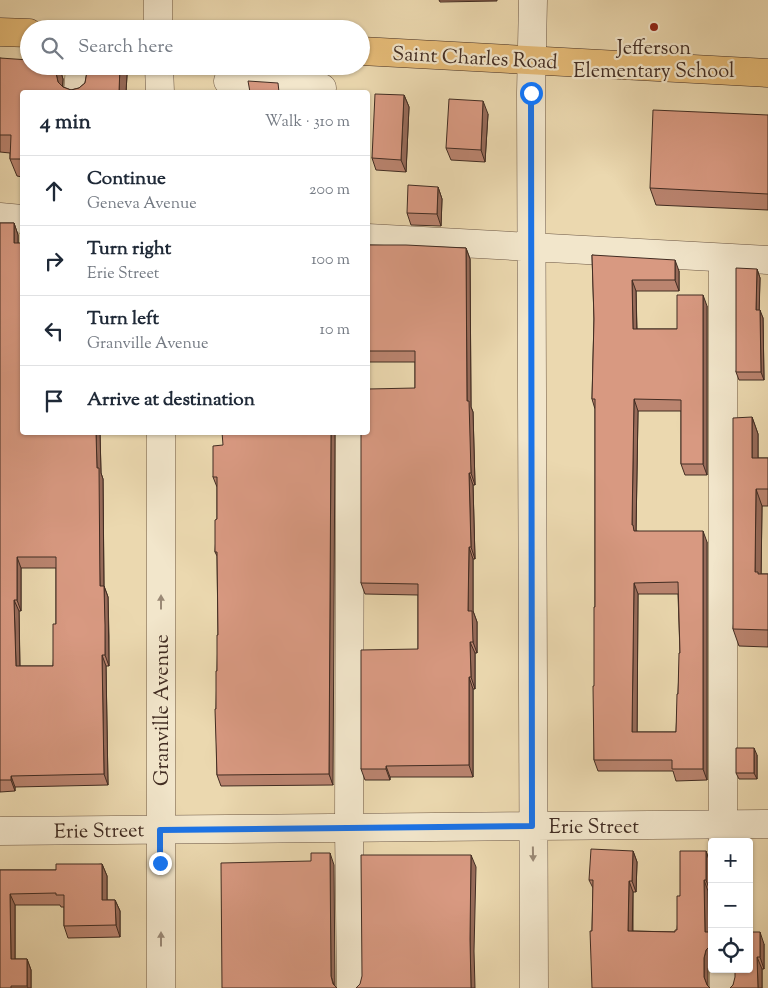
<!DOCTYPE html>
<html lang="en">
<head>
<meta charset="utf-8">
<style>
  :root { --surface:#fff; --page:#f2f2f3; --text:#1f2937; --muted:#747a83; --line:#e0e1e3 }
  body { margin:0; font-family:"Sorts Mill Goudy",serif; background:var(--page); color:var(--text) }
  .controls { position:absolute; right:15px; bottom:15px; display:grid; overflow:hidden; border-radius:5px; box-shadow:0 1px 4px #0004 }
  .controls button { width:45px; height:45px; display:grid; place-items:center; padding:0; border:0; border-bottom:1px solid var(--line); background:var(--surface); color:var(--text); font:25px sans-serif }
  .stop { position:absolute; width:15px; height:15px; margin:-11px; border:4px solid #1a73e8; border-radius:50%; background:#fff }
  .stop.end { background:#1a73e8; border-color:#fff; box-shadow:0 1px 5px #0008 }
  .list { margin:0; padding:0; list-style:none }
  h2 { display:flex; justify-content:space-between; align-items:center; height:65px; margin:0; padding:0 20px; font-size:21px }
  h2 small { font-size:16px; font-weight:400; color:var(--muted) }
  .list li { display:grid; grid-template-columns:32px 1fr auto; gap:15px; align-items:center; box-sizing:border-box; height:70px; padding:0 20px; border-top:1px solid var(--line) }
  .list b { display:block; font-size:19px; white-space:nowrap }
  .list p { margin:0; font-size:16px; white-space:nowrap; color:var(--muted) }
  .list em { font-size:16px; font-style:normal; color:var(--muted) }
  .icon { flex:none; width:28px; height:28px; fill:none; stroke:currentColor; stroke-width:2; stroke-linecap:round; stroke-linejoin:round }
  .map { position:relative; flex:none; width:768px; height:988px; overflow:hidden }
  .search { position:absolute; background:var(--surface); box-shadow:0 1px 4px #0004; left:20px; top:20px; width:350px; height:55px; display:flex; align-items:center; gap:12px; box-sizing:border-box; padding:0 18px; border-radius:28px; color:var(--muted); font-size:19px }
  .panel { position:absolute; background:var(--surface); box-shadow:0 1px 4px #0004; left:20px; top:90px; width:350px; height:345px; border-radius:5px }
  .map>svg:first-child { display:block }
</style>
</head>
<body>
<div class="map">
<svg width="768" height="988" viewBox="0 0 768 988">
  <rect width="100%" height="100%" fill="#ebd8af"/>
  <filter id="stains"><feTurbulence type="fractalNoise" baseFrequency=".004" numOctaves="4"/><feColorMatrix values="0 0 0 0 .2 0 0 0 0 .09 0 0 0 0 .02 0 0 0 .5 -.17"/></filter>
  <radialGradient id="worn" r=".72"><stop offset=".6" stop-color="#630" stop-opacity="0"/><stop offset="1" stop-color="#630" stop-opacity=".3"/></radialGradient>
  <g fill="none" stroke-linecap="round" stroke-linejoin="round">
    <defs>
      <path id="minor" d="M 158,0 L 158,29
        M 533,0 L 531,93 L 534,988
        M 159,66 L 160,92
        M 228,81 L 322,88
        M 78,92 L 80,66
        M 0,217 L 22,219
        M 368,238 L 768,260
        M 723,258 L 723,842
        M 350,432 L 349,828 L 351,988
        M 0,831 L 768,824
        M 724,969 L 724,988
        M 161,988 L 161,432"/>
      <path id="major" d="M 0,32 L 29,33
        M 361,51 L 768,73"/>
    </defs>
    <use href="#minor" stroke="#6c5745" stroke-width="29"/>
    <use href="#major" stroke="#412c22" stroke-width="29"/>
    <use href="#minor" stroke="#f2e6cb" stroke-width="28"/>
    <use href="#major" stroke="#e6bc78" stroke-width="28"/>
  </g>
  <path fill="#ba846f" stroke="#412c22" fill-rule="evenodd" d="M 439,0 L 497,0 L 497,1 L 440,2 Z
    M 0,58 L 29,66 L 59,66 L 63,79 L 63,87 L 71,90 L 79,88 L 85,83 L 88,66 L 124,66 L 127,75 L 126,92 L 22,92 L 22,177 L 17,176 L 10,159 L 10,153 L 0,152 Z
    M 404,95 L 409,107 L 406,172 L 376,170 L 372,158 Z
    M 488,114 L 485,162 L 451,160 L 446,148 Z
    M 768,115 L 768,210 L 656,205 L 650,188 Z
    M 438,187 L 442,199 L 441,226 L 411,225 L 407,213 Z
    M 0,223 L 14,223 L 18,235 L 22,432 L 103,432 L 100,433 L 101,473 L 103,479 L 104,586 L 108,597 L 109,636 L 109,666 L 106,666 L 108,785 L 15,787 L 15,791 L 0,792 ZM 21,568 L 56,568 L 56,624 L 53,666 L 20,666 L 19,611 L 21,611 Z
    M 368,245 L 466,248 L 470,259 L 471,407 L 473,412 L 475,485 L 473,485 L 475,559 L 473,559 L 473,611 L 477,622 L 477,653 L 475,653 L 475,689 L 473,689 L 473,777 L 390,777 L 390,780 L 365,780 L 361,769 L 418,649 L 418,595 L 365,594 L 361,583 L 415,388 L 415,362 L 368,362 Z
    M 592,255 L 679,271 L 679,291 L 636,291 L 637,329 L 677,329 L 707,306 L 707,475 L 685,475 L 681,464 L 681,411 L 638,411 L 636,531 L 707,542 L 707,780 L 676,781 L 673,771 L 598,771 L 594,760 L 595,607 L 595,409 L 592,399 L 594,319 ZM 638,594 L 678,594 L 680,653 L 676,732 L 637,732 Z
    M 757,269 L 760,278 L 759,310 L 763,318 L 764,380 L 739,380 L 736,372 Z
    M 752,417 L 758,434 L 758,458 L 768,458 L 768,506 L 762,506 L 761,574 L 768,574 L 768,647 L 739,646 L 733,629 Z
    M 223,445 L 333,785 L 221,786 L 217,775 L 216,709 L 218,635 L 217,556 L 215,552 L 217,519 L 217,487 L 213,477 Z
    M 757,755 L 757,779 L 739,779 L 736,773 Z
    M 633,851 L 637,862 L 636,892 L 633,892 L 633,931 L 675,932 L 677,930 L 680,896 L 706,851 L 710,863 L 710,891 L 708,891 L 709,932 L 712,932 L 712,960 L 710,962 L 708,969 L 592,931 L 593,888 L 589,880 Z
    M 102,864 L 107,876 L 107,900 L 115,900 L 120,911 L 120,937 L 68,938 L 64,926 L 64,907 L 61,907 L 60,905 L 15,905 L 15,959 L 27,959 L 31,970 L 31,988 L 0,988 L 0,870 L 56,870 Z
    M 764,944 L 764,969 L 762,969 L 762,988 L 730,988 L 733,985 Z"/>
  <path fill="#976b5a" stroke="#412c22" d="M 57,66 L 59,66 L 63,79 L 62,91 L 58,82 L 56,73 Z
    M 120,66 L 124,66 L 127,75 L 126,92 L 119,92 Z
    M 404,95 L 409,107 L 406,172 L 401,160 Z
    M 483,101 L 488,114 L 485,162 L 481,150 Z
    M 438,187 L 442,199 L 441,226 L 437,214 Z
    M 14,223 L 18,235 L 18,255 L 14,243 Z
    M 466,248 L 470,259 L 471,407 L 473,412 L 475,485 L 471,473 L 467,401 Z
    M 675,260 L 679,271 L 679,291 L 675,280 Z
    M 757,269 L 760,278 L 759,318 L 756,310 Z
    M 632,280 L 636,291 L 637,341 L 633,329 Z
    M 703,295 L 707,306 L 707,475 L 703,464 Z
    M 760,310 L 763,318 L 764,380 L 761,372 Z
    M 634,399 L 638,411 L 636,532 L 638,543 L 632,525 Z
    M 752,417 L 758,434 L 758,475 L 752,458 Z
    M 96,432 L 100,433 L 101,473 L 103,479 L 104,597 L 100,586 Z
    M 331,432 L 335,432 L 333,785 L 329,774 Z
    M 469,473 L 473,485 L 475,559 L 471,547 Z
    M 756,489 L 762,506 L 761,580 L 755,572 Z
    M 703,531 L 707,542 L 707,780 L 703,769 Z
    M 469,547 L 473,559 L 473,611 L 477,622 L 477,653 L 473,642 L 468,611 Z
    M 17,557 L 21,568 L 21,611 L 17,600 Z
    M 634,583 L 638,594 L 637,743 L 632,732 Z
    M 104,586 L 108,597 L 109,666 L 105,655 Z
    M 14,600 L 19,611 L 20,678 L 16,666 Z
    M 470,642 L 475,653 L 475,689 L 471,677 Z
    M 102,655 L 106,666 L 108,785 L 104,774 Z
    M 469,677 L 473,689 L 473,777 L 469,765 Z
    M 754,748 L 757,755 L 757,779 L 754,773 Z
    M 386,766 L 390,777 L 390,780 L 386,769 Z
    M 11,776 L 15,787 L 15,791 L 11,780 Z
    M 633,851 L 637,862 L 636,892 L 632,881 Z
    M 706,851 L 710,863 L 710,891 L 706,880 Z
    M 330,853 L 334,865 L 335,988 L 331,976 Z
    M 471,855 L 476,867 L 474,951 L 475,988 L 471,988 L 470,939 Z
    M 102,864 L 107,876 L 107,911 L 102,900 Z
    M 704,880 L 708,891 L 709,944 L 705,932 Z
    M 629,881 L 633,892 L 632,943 L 628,931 Z
    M 10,894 L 15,905 L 15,970 L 11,959 Z
    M 115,900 L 120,911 L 120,937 L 116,925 Z
    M 760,932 L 764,944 L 764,969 L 760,957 Z
    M 712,944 L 712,960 L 710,962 L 708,969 L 708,988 L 704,977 L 704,958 L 706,950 Z
    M 757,957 L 762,969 L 762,988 L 758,988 Z
    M 27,959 L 31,970 L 31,988 L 28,988 L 27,986 Z"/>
  <path fill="#d89981" stroke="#412c22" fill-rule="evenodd" d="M 0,58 L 29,60 L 29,66 L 57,66 L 56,73 L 58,82 L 63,87 L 71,90 L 79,88 L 85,83 L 88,66 L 120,66 L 119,92 L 22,92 L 22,159 L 10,159 L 11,135 L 0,135 Z
    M 248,81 L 278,83 L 279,92 L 250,92 Z
    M 375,94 L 404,95 L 401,160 L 372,158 Z
    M 449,99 L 483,101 L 481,150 L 446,148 Z
    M 653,110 L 768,115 L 768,194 L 650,188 Z
    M 408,185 L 438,187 L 437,214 L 407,213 Z
    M 0,223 L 14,223 L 14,243 L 22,243 L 22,432 L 96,432 L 97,468 L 99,468 L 100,586 L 104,586 L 105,625 L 105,655 L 102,655 L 104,774 L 11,776 L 11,780 L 0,780 ZM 17,557 L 56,557 L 56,624 L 53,624 L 53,666 L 16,666 L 14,600 L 17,600 Z
    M 368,245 L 406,245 L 466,248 L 467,401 L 469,401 L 471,473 L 469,473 L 471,547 L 469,547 L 468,611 L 472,611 L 473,642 L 470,642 L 471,677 L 469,677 L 469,765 L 386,766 L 386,769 L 361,769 L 361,650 L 418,649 L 418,584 L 361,583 L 361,432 L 368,432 L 368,389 L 415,388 L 415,351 L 368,351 Z
    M 592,255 L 675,260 L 675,280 L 632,280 L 633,329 L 677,329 L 677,295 L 703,295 L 703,464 L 681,464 L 681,400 L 634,399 L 632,525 L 633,525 L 634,531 L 703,531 L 703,769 L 672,769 L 672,760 L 594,760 L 593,686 L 594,686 L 594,607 L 595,607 L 595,399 L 592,399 L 594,319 ZM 678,582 L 680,653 L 679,653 L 678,694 L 677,694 L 676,732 L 632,732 L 634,583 Z
    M 736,268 L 757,269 L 756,310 L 760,310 L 761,372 L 736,372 Z
    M 752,417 L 752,458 L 768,458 L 768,489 L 756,489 L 755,572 L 758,572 L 758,574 L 768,574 L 768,630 L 733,629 L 733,418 Z
    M 222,432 L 331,432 L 329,774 L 217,775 L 215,709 L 216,709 L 216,671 L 217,671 L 217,635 L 218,635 L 217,552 L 215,552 L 215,520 L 217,519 L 217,477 L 213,477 L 213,446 L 223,445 Z
    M 736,748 L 754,748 L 754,773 L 736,773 Z
    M 591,849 L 633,851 L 632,881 L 629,881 L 628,931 L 675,932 L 675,930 L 677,930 L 677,896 L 680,896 L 680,851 L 706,851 L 706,880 L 704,880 L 705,932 L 712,932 L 712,944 L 706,950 L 704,958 L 704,977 L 707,985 L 710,988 L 592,988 L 590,931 L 592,931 L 593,880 L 589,880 Z
    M 311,853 L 330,853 L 331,976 L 333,984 L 337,988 L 222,988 L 221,863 L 311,861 Z
    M 361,855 L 471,855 L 470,939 L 471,988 L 356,988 L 360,984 L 362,976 Z
    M 56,864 L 102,864 L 102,900 L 115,900 L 116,925 L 64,926 L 64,895 L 56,895 L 56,893 L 10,894 L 11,959 L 27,959 L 27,986 L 11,986 L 11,988 L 0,988 L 0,870 L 56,870 Z
    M 749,932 L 760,932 L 760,957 L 757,957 L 758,988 L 730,988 L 733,985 L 735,977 L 735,969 L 749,969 Z"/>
  <defs><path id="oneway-solid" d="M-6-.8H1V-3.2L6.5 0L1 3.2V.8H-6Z" transform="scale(1.25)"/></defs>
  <g fill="#9a8976">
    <use href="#oneway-solid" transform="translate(161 602) rotate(-90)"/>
    <use href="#oneway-solid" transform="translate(533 854) rotate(89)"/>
    <use href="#oneway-solid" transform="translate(161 939) rotate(-90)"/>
  </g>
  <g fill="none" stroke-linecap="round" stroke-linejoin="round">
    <path stroke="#1a73e8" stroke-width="6" d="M 160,863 L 160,830 L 532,826 L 531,93"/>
  </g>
  <circle fill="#8f2418" stroke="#f2e6cb" stroke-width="2" cx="654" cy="27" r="5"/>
  <g text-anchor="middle" stroke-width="4.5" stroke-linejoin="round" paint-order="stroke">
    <g font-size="20" fill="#412c22" stroke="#f2e6cb">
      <text x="654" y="54">Jefferson<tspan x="654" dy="23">Elementary School</tspan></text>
    </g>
    <g font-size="20" fill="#412c22" stroke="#f2e6cb">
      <text transform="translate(475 57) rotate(3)" y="7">Saint Charles Road</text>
      <text transform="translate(161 710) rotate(-90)" y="7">Granville Avenue</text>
      <text x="594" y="833">Erie Street</text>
      <text transform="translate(99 830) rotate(-1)" y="7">Erie Street</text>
    </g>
  </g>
  <rect width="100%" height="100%" filter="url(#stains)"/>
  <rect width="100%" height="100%" fill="url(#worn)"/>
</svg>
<div class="controls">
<button>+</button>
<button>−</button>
<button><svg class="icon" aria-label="locate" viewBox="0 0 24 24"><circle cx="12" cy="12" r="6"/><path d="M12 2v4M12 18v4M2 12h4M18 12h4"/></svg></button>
</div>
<div class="stop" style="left:531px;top:93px"></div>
<div class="stop end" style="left:160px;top:863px"></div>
<div class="search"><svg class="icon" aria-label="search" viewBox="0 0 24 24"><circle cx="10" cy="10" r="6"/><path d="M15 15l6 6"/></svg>Search here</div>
<section class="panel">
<h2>4 min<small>Walk · 310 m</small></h2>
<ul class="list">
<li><svg class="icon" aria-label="ahead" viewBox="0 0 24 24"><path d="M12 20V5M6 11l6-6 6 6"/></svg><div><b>Continue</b><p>Geneva Avenue</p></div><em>200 m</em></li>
<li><svg class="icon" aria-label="right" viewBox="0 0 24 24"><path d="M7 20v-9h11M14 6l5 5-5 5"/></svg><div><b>Turn right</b><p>Erie Street</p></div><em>100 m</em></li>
<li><svg class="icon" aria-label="left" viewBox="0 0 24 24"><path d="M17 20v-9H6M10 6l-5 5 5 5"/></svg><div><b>Turn left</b><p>Granville Avenue</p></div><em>10 m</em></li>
<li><svg class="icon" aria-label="arrive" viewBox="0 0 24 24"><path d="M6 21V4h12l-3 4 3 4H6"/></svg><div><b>Arrive at destination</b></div></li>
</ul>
</section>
</div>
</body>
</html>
